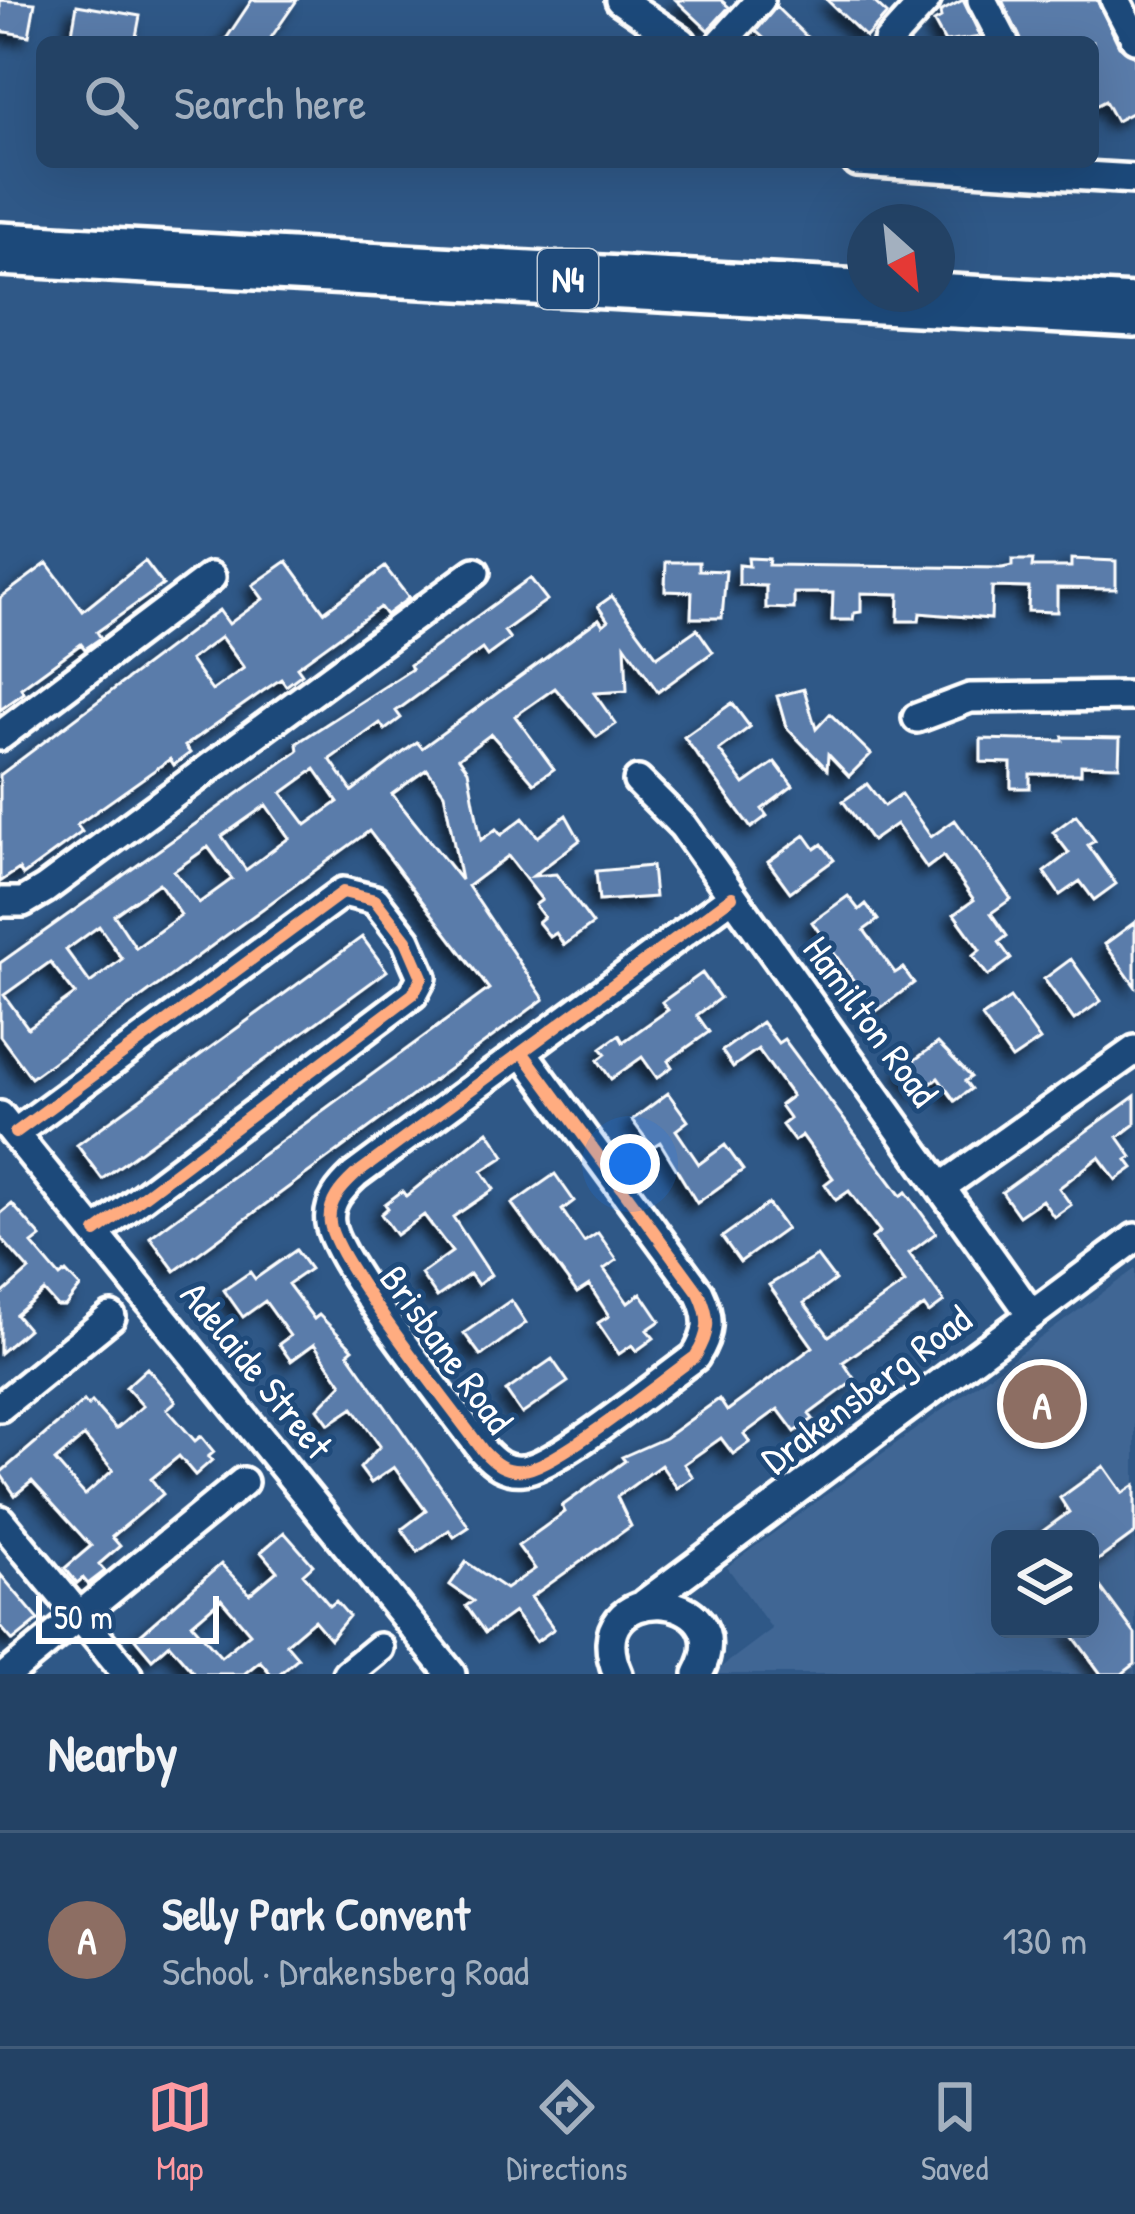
<!DOCTYPE html>
<html lang="en">
<head>
<meta charset="utf-8">
<style>
  :root { --surface:#234265; --page:#2f4d6e; --text:#f1f3f6; --muted:#a3b0bf; --line:#405b79; --accent:#ff9aa2 }
  body { margin:0; font-family:"Patrick Hand",sans-serif; background:var(--page); color:var(--text) }
  .controls { position:absolute; right:36px; bottom:36px; display:grid; overflow:hidden; border-radius:18px; box-shadow:0 12px 48px #0002 }
  .controls button { width:108px; height:108px; display:grid; place-items:center; padding:0; border:0; border-bottom:3px solid var(--line); background:var(--surface); color:var(--text); font:60px sans-serif }
  .compass { position:absolute; left:847px; top:204px; width:108px; height:108px; border-radius:50%; background:var(--surface); box-shadow:0 12px 48px #0002; rotate:153deg }
  .scale { position:absolute; left:36px; bottom:30px; width:183px; box-sizing:border-box; padding-left:12px; border:6px solid #fff; border-top:0; font-size:33px; line-height:42px; white-space:nowrap; color:#fff; -webkit-text-stroke:9px #1f4a7a; paint-order:stroke }
  .you { position:absolute; left:630px; top:1164px; width:42px; height:42px; margin:-30px; border:9px solid #fff; border-radius:50%; background:#1a73e8; box-shadow:0 0 0 18px #1a73e833 }
  .badge { display:grid; place-items:center; width:78px; height:78px; border-radius:50%; background:var(--accent); color:#fff; font-size:39px; font-weight:700 }
  .pin { position:absolute; translate:-50% -50%; border:6px solid #fff; box-shadow:0 3px 12px #0006 }
  .list { margin:0; padding:0; list-style:none }
  h2 { display:flex; justify-content:space-between; align-items:center; height:156px; margin:0; padding:0 48px; font-size:51px }
  h2 small { font-size:39px; font-weight:400; color:var(--muted) }
  .list li { display:grid; grid-template-columns:78px 1fr auto; gap:36px; align-items:center; box-sizing:border-box; height:216px; padding:0 48px; border-top:3px solid var(--line) }
  .list b { display:block; font-size:45px; white-space:nowrap }
  .list p { margin:0; font-size:39px; white-space:nowrap; color:var(--muted) }
  .list em { font-size:39px; font-style:normal; color:var(--muted) }
  .icon { flex:none; width:66px; height:66px; fill:none; stroke:currentColor; stroke-width:2; stroke-linecap:round; stroke-linejoin:round }
  .map { position:relative; flex:none; width:1135px; height:1674px; overflow:hidden }
  .search { position:absolute; background:var(--surface); box-shadow:0 12px 48px #0002; left:36px; right:36px; top:36px; height:132px; display:flex; align-items:center; gap:30px; box-sizing:border-box; padding:0 42px; border-radius:18px; color:var(--muted); font-size:45px }
  .sheet { height:372px; background:var(--surface) }
  nav { display:flex; justify-content:space-around; align-items:center; box-sizing:border-box; height:168px; border-top:3px solid var(--line); background:var(--surface); font-size:33px; color:var(--muted) }
  nav a { display:grid; justify-items:center; gap:6px }
  nav .on { color:var(--accent) }
  .map>svg:first-child { display:block }
</style>
</head>
<body>
<div class="map">
<svg width="1135" height="1674" viewBox="0 0 1135 1674">
  <defs>
    <filter id="shadow"><feDropShadow dx="-8" dy="8" stdDeviation="6" flood-color="#0009"/></filter>
  </defs>
  <rect width="100%" height="100%" fill="#2f5887"/>
  <filter id="ink" filterUnits="userSpaceOnUse"><feTurbulence type="fractalNoise" baseFrequency=".00833" numOctaves="2"/><feDisplacementMap in="SourceGraphic" scale="24" xChannelSelector="R" yChannelSelector="G"/><feConvolveMatrix kernelMatrix="1 2 1 2 8 2 1 2 1" color-interpolation-filters="sRGB"/></filter>
  <g filter="url(#ink)">
    <path fill="#406694" fill-rule="evenodd" d="M 1135,1269 L 1135,1674 L 712,1674 L 772,1629 L 727,1567 ZM 1000,1539 L 1090,1539 L 1090,1629 L 1000,1629 Z"/>
    <path fill="#5a7caa" stroke="#fff" stroke-width="3" fill-rule="evenodd" filter="url(#shadow)" d="M 0,0 L 35,3 L 29,36 L 0,31 Z
      M 252,0 L 297,0 L 268,42 L 224,42 Z
      M 676,0 L 721,0 L 729,7 L 708,30 Z
      M 827,0 L 872,0 L 887,14 L 866,37 Z
      M 963,0 L 981,37 L 945,42 L 934,22 L 941,18 L 940,12 Z
      M 1002,0 L 1097,0 L 1119,46 L 1135,56 L 1135,111 L 1116,121 L 1105,101 L 1093,107 L 1093,42 L 1022,42 Z
      M 77,5 L 140,16 L 135,42 L 71,39 Z
      M 776,7 L 812,42 L 768,42 L 756,31 Z
      M 748,558 L 769,559 L 768,565 L 1002,568 L 1012,566 L 1012,560 L 1033,560 L 1032,567 L 1071,567 L 1071,559 L 1116,561 L 1116,589 L 1057,588 L 1057,612 L 1028,611 L 1029,588 L 992,587 L 991,619 L 920,613 L 919,621 L 898,621 L 899,594 L 861,593 L 861,612 L 854,613 L 853,620 L 832,620 L 833,593 L 794,593 L 794,609 L 766,608 L 766,586 L 739,585 L 739,565 L 749,566 Z
      M 145,561 L 163,585 L 97,632 L 101,638 L 85,649 L 81,644 L 21,688 L 24,693 L 0,710 L 0,598 L 47,563 L 83,611 Z
      M 287,561 L 324,612 L 385,567 L 409,598 L 386,615 L 380,607 L 297,667 L 302,674 L 286,686 L 281,679 L 263,691 L 185,746 L 190,753 L 174,765 L 170,759 L 77,825 L 82,832 L 23,875 L 19,869 L 0,882 L 0,775 L 219,610 L 229,624 L 263,599 L 253,585 ZM 221,637 L 244,668 L 212,691 L 190,660 Z
      M 666,562 L 699,562 L 699,570 L 726,571 L 722,618 L 691,618 L 692,592 L 665,591 Z
      M 530,578 L 547,600 L 504,631 L 510,639 L 487,656 L 482,649 L 396,711 L 401,718 L 385,730 L 380,723 L 330,759 L 352,791 L 417,742 L 422,748 L 599,619 L 603,625 L 608,621 L 598,606 L 612,596 L 657,657 L 697,629 L 713,652 L 658,692 L 625,645 L 627,691 L 594,693 L 616,724 L 597,737 L 555,688 L 515,716 L 554,769 L 534,783 L 491,734 L 459,758 L 468,770 L 481,840 L 496,829 L 501,835 L 523,818 L 538,837 L 566,815 L 580,840 L 533,876 L 556,874 L 593,924 L 564,945 L 556,933 L 550,937 L 538,922 L 544,917 L 535,905 L 542,900 L 508,856 L 468,886 L 544,999 L 175,1271 L 150,1237 L 489,989 L 369,831 L 31,1078 L 0,1036 L 0,963 L 298,751 L 297,743 L 412,669 L 410,665 ZM 315,769 L 338,802 L 306,825 L 282,793 ZM 427,769 L 444,793 L 461,880 L 392,794 ZM 266,805 L 289,838 L 246,870 L 222,836 ZM 208,847 L 232,879 L 199,903 L 174,871 ZM 159,883 L 181,915 L 136,948 L 114,915 ZM 99,926 L 122,959 L 90,983 L 66,950 ZM 50,962 L 75,994 L 28,1028 L 4,995 Z
      M 804,689 L 816,729 L 830,714 L 871,754 L 849,776 L 828,754 L 827,769 L 786,727 L 777,696 Z
      M 732,703 L 750,727 L 719,750 L 744,784 L 775,762 L 793,786 L 762,809 L 767,816 L 751,828 L 684,737 Z
      M 1063,737 L 1120,738 L 1119,766 L 1081,765 L 1081,774 L 1030,774 L 1030,788 L 1011,788 L 1011,763 L 981,762 L 981,739 L 1063,741 Z
      M 867,784 L 884,806 L 901,794 L 931,837 L 955,820 L 1011,899 L 991,913 L 1007,936 L 999,942 L 1011,959 L 988,976 L 973,956 L 980,950 L 954,914 L 974,900 L 943,856 L 927,868 L 896,824 L 872,841 L 843,801 Z
      M 1076,815 L 1095,841 L 1088,845 L 1116,884 L 1094,900 L 1080,881 L 1060,895 L 1044,872 L 1069,853 L 1053,832 Z
      M 805,835 L 815,849 L 822,844 L 834,860 L 790,892 L 768,862 Z
      M 652,866 L 655,897 L 599,901 L 596,871 Z
      M 848,896 L 859,910 L 866,904 L 878,920 L 864,930 L 895,973 L 903,968 L 914,983 L 870,1016 L 848,985 L 854,981 L 812,922 Z
      M 1135,922 L 1135,986 L 1105,944 Z
      M 362,937 L 387,971 L 102,1179 L 77,1145 Z
      M 1071,959 L 1101,1001 L 1074,1020 L 1044,979 Z
      M 702,973 L 720,998 L 697,1015 L 709,1032 L 668,1061 L 672,1067 L 657,1078 L 642,1057 L 611,1079 L 598,1060 L 606,1054 L 601,1048 L 619,1035 L 623,1042 L 668,1010 L 662,1002 Z
      M 1010,998 L 1040,1040 L 1012,1059 L 982,1017 Z
      M 762,1022 L 778,1043 L 784,1039 L 901,1196 L 906,1192 L 936,1233 L 909,1253 L 944,1302 L 929,1313 L 924,1306 L 843,1362 L 855,1380 L 809,1414 L 813,1419 L 795,1432 L 778,1409 L 744,1434 L 750,1442 L 733,1454 L 721,1438 L 684,1464 L 693,1477 L 677,1488 L 661,1465 L 617,1497 L 631,1526 L 531,1597 L 554,1629 L 536,1642 L 514,1612 L 485,1633 L 466,1606 L 473,1601 L 450,1585 L 466,1562 L 506,1589 L 535,1569 L 518,1546 L 565,1512 L 562,1506 L 625,1461 L 622,1457 L 665,1438 L 719,1399 L 727,1411 L 813,1347 L 769,1285 L 817,1256 L 835,1280 L 804,1303 L 829,1336 L 905,1283 L 872,1238 L 880,1232 L 849,1191 L 836,1200 L 825,1184 L 833,1178 L 802,1135 L 794,1141 L 782,1125 L 790,1119 L 780,1105 L 792,1096 L 758,1049 L 733,1067 L 722,1051 Z
      M 938,1043 L 971,1077 L 965,1081 L 971,1089 L 955,1101 L 938,1078 L 920,1092 L 902,1069 Z
      M 668,1093 L 688,1121 L 676,1130 L 699,1164 L 725,1145 L 743,1170 L 697,1203 L 660,1142 L 652,1147 L 632,1120 Z
      M 1135,1096 L 1135,1124 L 1118,1137 L 1132,1157 L 1127,1160 L 1133,1168 L 1116,1180 L 1099,1157 L 1059,1188 L 1071,1205 L 1054,1217 L 1042,1200 L 1019,1216 L 1002,1192 Z
      M 488,1131 L 505,1156 L 482,1171 L 494,1189 L 453,1217 L 491,1275 L 478,1285 L 470,1274 L 437,1297 L 421,1274 L 452,1252 L 424,1215 L 396,1235 L 381,1214 L 388,1208 L 385,1204 L 402,1191 L 406,1196 Z
      M 555,1174 L 574,1201 L 562,1210 L 584,1242 L 598,1233 L 617,1260 L 604,1269 L 628,1303 L 641,1293 L 660,1321 L 647,1330 L 654,1338 L 636,1351 L 632,1345 L 619,1354 L 598,1323 L 609,1316 L 589,1285 L 577,1293 L 512,1204 Z
      M 12,1204 L 41,1237 L 32,1244 L 60,1277 L 66,1272 L 80,1287 L 65,1306 L 57,1306 L 44,1291 L 16,1315 L 28,1329 L 0,1353 L 0,1296 L 29,1270 L 0,1237 L 0,1214 Z
      M 768,1204 L 786,1229 L 740,1262 L 722,1237 Z
      M 296,1250 L 310,1269 L 288,1284 L 314,1319 L 319,1315 L 353,1349 L 348,1353 L 469,1527 L 454,1537 L 449,1530 L 418,1552 L 402,1529 L 426,1511 L 394,1467 L 371,1483 L 360,1468 L 380,1446 L 353,1408 L 329,1424 L 318,1409 L 342,1384 L 314,1344 L 291,1361 L 279,1344 L 290,1336 L 265,1301 L 243,1317 L 224,1290 L 250,1272 L 255,1279 Z
      M 511,1300 L 526,1323 L 481,1356 L 464,1333 Z
      M 552,1359 L 568,1382 L 522,1414 L 506,1391 Z
      M 147,1368 L 176,1401 L 167,1409 L 195,1441 L 201,1436 L 214,1452 L 208,1457 L 212,1460 L 195,1475 L 179,1456 L 151,1479 L 163,1494 L 112,1537 L 120,1546 L 99,1564 L 105,1571 L 88,1584 L 83,1578 L 77,1583 L 65,1568 L 91,1546 L 32,1481 L 15,1495 L 0,1473 L 84,1401 L 88,1406 L 92,1402 L 116,1429 L 143,1406 L 126,1387 ZM 84,1436 L 113,1470 L 85,1495 L 55,1461 Z
      M 1104,1466 L 1123,1493 L 1135,1485 L 1135,1533 L 1090,1566 L 1090,1539 L 1032,1539 L 1069,1512 L 1060,1498 Z
      M 284,1532 L 313,1565 L 303,1574 L 330,1606 L 336,1601 L 349,1616 L 330,1639 L 314,1620 L 286,1644 L 298,1658 L 279,1674 L 271,1674 L 260,1661 L 244,1674 L 195,1674 L 169,1644 L 152,1659 L 135,1639 L 221,1564 L 250,1594 L 277,1571 L 261,1552 ZM 221,1599 L 250,1633 L 221,1657 L 192,1624 Z
      M 1090,1573 L 1135,1634 L 1135,1664 L 1122,1674 L 1101,1674 L 1068,1629 L 1090,1629 Z
      M 0,1574 L 39,1620 L 13,1641 L 0,1626 Z"/>
    <g fill="none" stroke-linecap="round" stroke-linejoin="round">
      <defs>
        <path id="street" d="M 620,0 L 682,42
          M 982,0 L 1004,42
          M 1115,0 L 1135,38
          M 722,42 L 760,0
          M 888,42 L 926,0
          M 857,162 L 1135,179
          M 917,718 L 970,698 L 1135,696
          M 0,736 L 211,577
          M 638,781 L 683,826 L 1031,1314
          M 0,902 L 23,902 L 45,889 L 475,572
          M 523,1053 L 699,1293 C 711,1318 710,1334 695,1357 C 662,1380 555,1468 523,1470 C 505,1472 494,1463 483,1451 C 454,1411 334,1261 330,1223 C 327,1203 341,1188 355,1175 L 732,897
          M 0,1116 L 451,1674
          M 15,1133 L 343,892 L 375,900 L 406,940 L 422,977 L 413,994 L 96,1232
          M 943,1186 L 1135,1050
          M 0,1407 L 111,1317
          M 0,1520 L 127,1674
          M 645,1603 L 1135,1238
          M 8,1674 L 243,1482
          M 347,1674 L 379,1648
          M 618,1674 C 575,1576 746,1585 698,1674"/>
        <path id="highway" d="M 0,249 L 1135,311"/>
      </defs>
      <use href="#street" stroke="#fff" stroke-width="36"/>
      <use href="#highway" stroke="#fff" stroke-width="60"/>
      <use href="#street" stroke="#1f4a7a" stroke-width="27"/>
      <use href="#highway" stroke="#1f4a7a" stroke-width="51"/>
      <defs>
        <path id="cycleway" d="M 523,1053 L 699,1293 C 711,1318 710,1334 695,1357 C 662,1380 555,1468 523,1470 C 505,1472 494,1463 483,1451 C 454,1411 334,1261 330,1223 C 327,1203 341,1188 355,1175 L 732,897
          M 15,1133 L 343,892 L 375,900 L 406,940 L 422,977 L 413,994 L 96,1232"/>
      </defs>
      <use href="#cycleway" stroke="#1f4a7a" stroke-width="20"/>
      <use href="#cycleway" stroke="#ffac80" stroke-width="12"/>
    </g>
  </g>
  <g text-anchor="middle" stroke-width="10" stroke-linejoin="round" paint-order="stroke">
    <rect fill="#1f4a7a" stroke="#bcc9d7" stroke-width="3" x="538" y="249" width="60" height="60" rx="9"/>
    <g font-size="36" font-weight="bold" fill="#fff">
      <text x="568" y="292">N4</text>
    </g>
    <g font-size="39" fill="#fff" stroke="#1f4a7a">
      <text transform="translate(871 1021) rotate(54)" y="14">Hamilton Road</text>
      <text transform="translate(447 1349) rotate(54)" y="14">Brisbane Road</text>
      <text transform="translate(257 1370) rotate(51)" y="14">Adelaide Street</text>
      <text transform="translate(866 1389) rotate(-37)" y="14">Drakensberg Road</text>
    </g>
  </g>
</svg>
<div class="controls">
<button><svg class="icon" aria-label="layers" viewBox="0 0 24 24"><path d="M12 4l9 5-9 5-9-5zM3 14l9 5 9-5"/></svg></button>
</div>
<svg class="compass" viewBox="-18 -18 36 36"><path d="M0-13l5 13h-10z" fill="#e53935"/><path d="M0 13l5-13h-10z" fill="#a3b0bf"/></svg>
<div class="scale">50 m</div>
<div class="you"></div>
<div class="pin badge" style="left:1042px;top:1404px;background:#8d6e63">A</div>
<div class="search"><svg class="icon" aria-label="search" viewBox="0 0 24 24"><circle cx="10" cy="10" r="6"/><path d="M15 15l6 6"/></svg>Search here</div>
</div>
<section class="sheet">
<h2>Nearby<small></small></h2>
<ul class="list">
<li><span class="badge" style="background:#8d6e63">A</span><div><b>Selly Park Convent</b><p>School · Drakensberg Road</p></div><em>130 m</em></li>
</ul>
</section>
<nav>
<a class="on"><svg class="icon" aria-label="map" viewBox="0 0 24 24"><path d="M3 6l6-2 6 2 6-2v14l-6 2-6-2-6 2zM9 4v14M15 6v14"/></svg>Map</a>
<a><svg class="icon" aria-label="directions" viewBox="0 0 24 24"><path d="M12 3l9 9-9 9-9-9zM9 14v-3h6M13 9l2 2-2 2"/></svg>Directions</a>
<a><svg class="icon" aria-label="saved" viewBox="0 0 24 24"><path d="M7 4h10v16l-5-4-5 4z"/></svg>Saved</a>
</nav>
</body>
</html>
